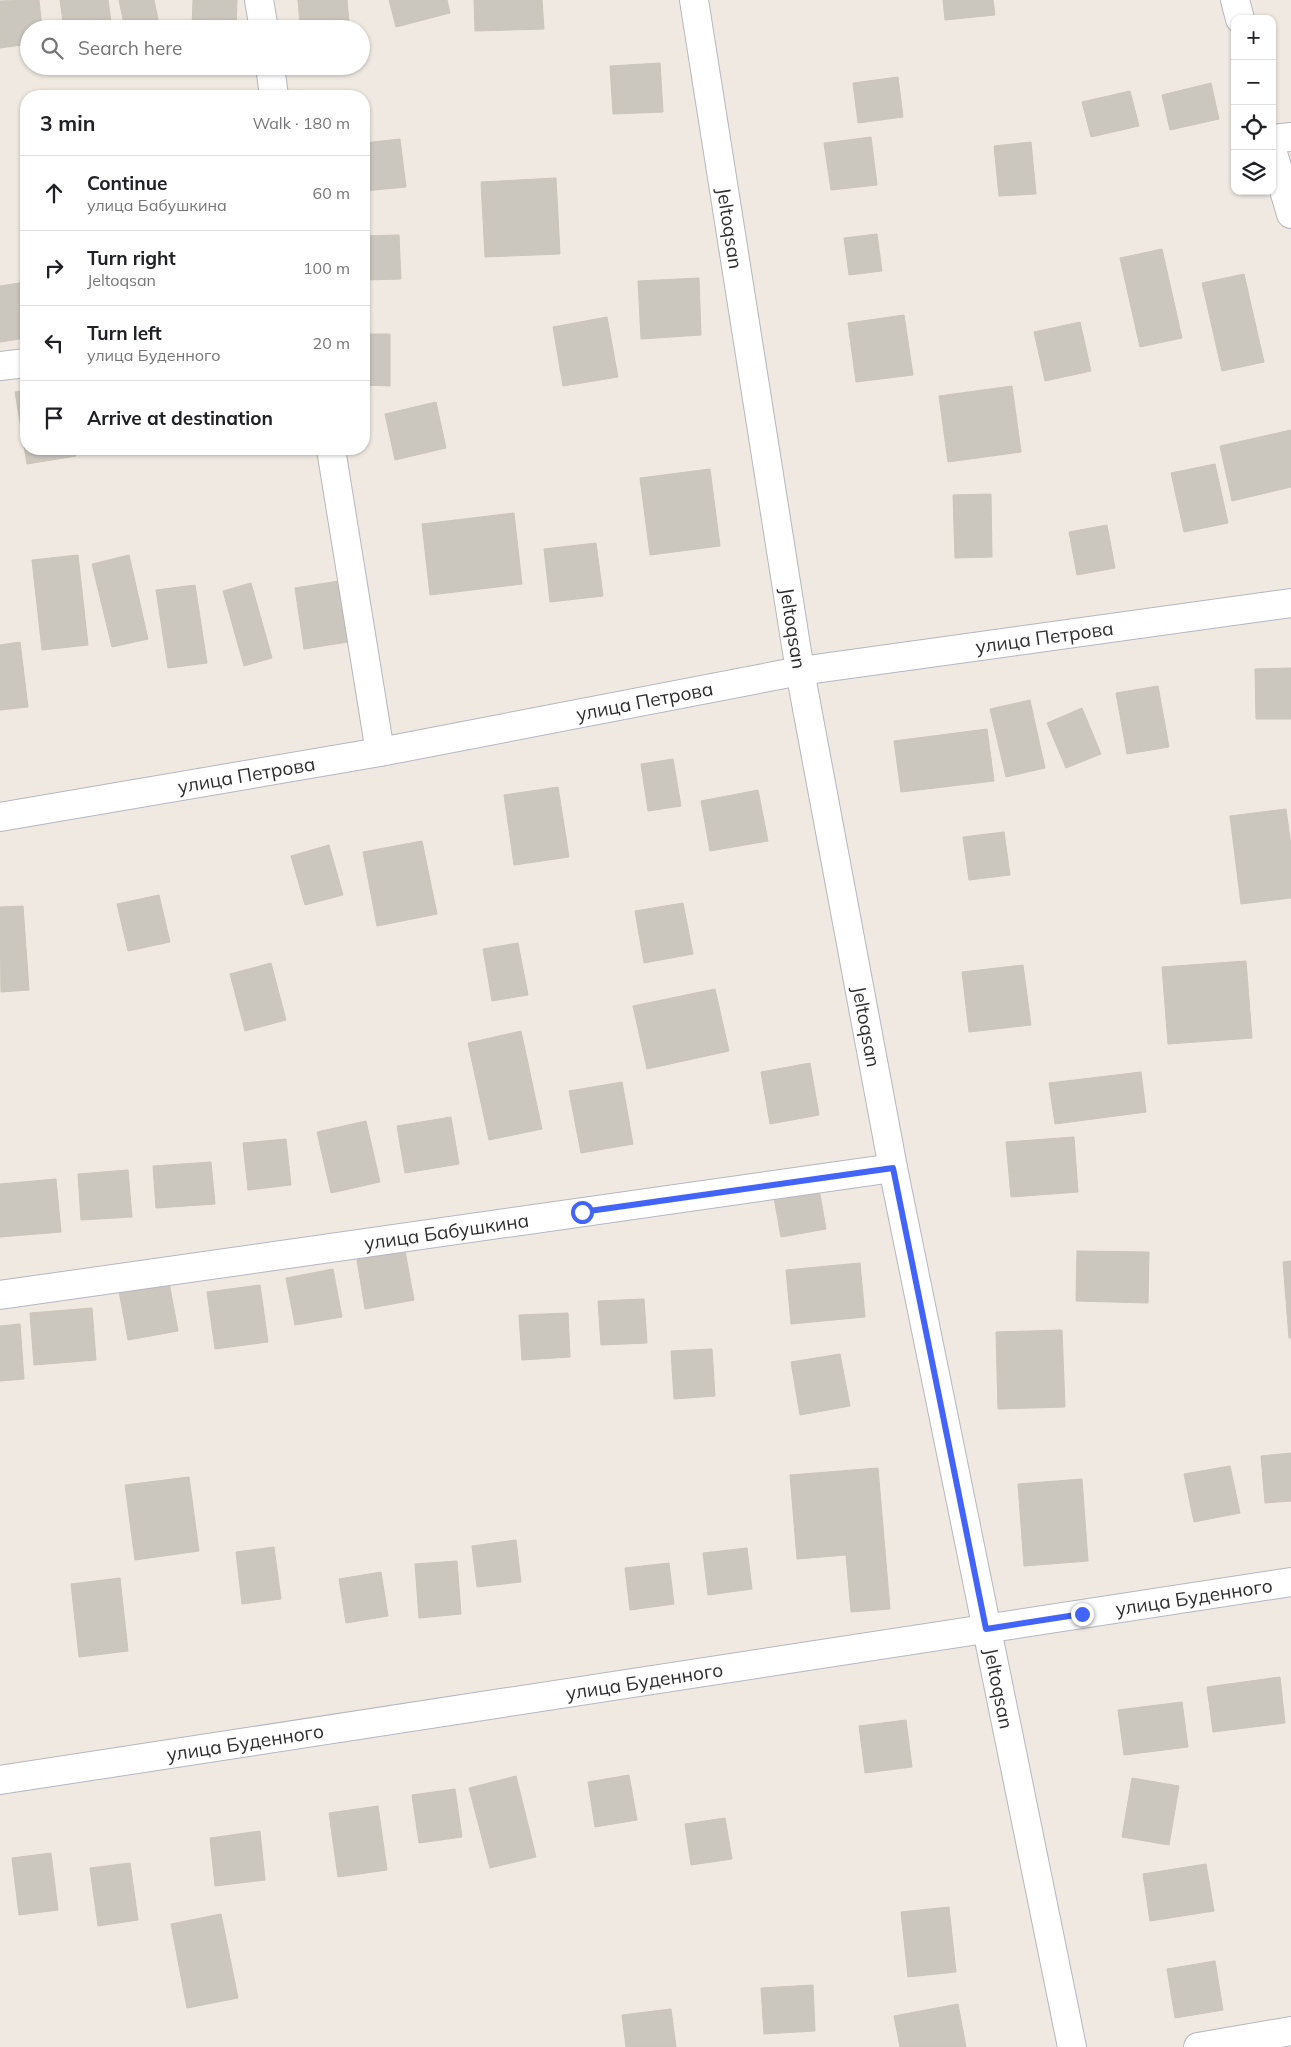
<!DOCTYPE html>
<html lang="en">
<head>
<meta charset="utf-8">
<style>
  :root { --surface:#fff; --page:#f6f6f6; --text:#202124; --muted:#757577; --line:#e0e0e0 }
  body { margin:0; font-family:Mulish,sans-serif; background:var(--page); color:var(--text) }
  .controls { position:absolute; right:15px; top:15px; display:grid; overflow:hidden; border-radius:10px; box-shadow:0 1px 4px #0004 }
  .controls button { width:45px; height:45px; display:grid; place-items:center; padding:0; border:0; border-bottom:1px solid var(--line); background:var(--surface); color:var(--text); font:25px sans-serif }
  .stop { position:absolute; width:15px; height:15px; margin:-11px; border:4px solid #4264fb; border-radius:50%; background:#fff }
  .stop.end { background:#4264fb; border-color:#fff; box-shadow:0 1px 5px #0008 }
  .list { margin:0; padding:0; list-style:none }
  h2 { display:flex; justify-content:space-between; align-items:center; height:65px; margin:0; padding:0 20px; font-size:21px }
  h2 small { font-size:16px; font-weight:400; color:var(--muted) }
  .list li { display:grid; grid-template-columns:32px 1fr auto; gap:15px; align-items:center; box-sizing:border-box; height:75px; padding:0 20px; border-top:1px solid var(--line) }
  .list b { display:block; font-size:19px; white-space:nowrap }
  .list p { margin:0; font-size:16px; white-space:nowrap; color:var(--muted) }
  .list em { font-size:16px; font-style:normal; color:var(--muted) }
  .icon { flex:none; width:28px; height:28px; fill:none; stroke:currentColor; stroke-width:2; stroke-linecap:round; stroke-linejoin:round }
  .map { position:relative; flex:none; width:1291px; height:2047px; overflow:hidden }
  .search { position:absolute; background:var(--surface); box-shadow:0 1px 4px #0004; left:20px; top:20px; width:350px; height:55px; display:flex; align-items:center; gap:12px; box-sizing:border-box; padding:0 18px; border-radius:28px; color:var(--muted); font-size:19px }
  .panel { position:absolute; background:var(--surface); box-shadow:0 1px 4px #0004; left:20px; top:90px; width:350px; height:365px; border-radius:20px }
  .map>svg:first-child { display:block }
</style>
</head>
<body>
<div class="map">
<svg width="1291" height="2047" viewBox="0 0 1291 2047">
  <rect width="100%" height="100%" fill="#efe9e1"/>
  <path fill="#cbc7bf" stroke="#cbc5ba" d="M 39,0 L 42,29 L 29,29 L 29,44 L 0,48 L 0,1 Z
    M 60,0 L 108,0 L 112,29 L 64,29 Z
    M 119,0 L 154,0 L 160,29 L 125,29 Z
    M 193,0 L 237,0 L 236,29 L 192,29 Z
    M 298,0 L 347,0 L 349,22 L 300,25 Z
    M 389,0 L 447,0 L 450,13 L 396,27 Z
    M 474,0 L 542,0 L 544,29 L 475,31 Z
    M 943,0 L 993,0 L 995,15 L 945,20 Z
    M 660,63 L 663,112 L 613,114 L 610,66 Z
    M 898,77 L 903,117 L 858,123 L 853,83 Z
    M 1211,83 L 1219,119 L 1170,130 L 1162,95 Z
    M 1130,91 L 1139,126 L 1091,137 L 1082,102 Z
    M 871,137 L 877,185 L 831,190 L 824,143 Z
    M 400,139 L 406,187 L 364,191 L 364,143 Z
    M 1031,142 L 1036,194 L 999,196 L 994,146 Z
    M 556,178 L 560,254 L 485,257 L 481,182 Z
    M 877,234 L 882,271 L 849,275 L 844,238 Z
    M 399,235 L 401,279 L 364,280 L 364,236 Z
    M 1162,249 L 1182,338 L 1140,347 L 1120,258 Z
    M 1244,274 L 1264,362 L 1222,371 L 1202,283 Z
    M 699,278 L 701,335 L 641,339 L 638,281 Z
    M 26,282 L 26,338 L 0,342 L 0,286 Z
    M 904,315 L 913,375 L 856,382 L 848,323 Z
    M 607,317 L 618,377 L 563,386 L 553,327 Z
    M 1080,322 L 1091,371 L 1045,381 L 1034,332 Z
    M 364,334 L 390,334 L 390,386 L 364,385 Z
    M 1012,386 L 1021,452 L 948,462 L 939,396 Z
    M 26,390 L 26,449 L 74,449 L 76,456 L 27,464 L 15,392 Z
    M 436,402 L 446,448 L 395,460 L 385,414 Z
    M 1291,430 L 1291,487 L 1232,501 L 1220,446 Z
    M 1215,464 L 1228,523 L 1184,532 L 1171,473 Z
    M 710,469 L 720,546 L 650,555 L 640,478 Z
    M 991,494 L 992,557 L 955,558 L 953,495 Z
    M 514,513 L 522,584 L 430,595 L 422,524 Z
    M 1107,525 L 1115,568 L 1077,575 L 1069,532 Z
    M 596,543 L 603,596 L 550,602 L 544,549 Z
    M 78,555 L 88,645 L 42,650 L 32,560 Z
    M 129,555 L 148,639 L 112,647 L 92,564 Z
    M 339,581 L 348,642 L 304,649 L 295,588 Z
    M 251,583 L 272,658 L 244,666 L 223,591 Z
    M 195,585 L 207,663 L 168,668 L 156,590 Z
    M 20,642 L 28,707 L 0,710 L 0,645 Z
    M 1291,668 L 1291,719 L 1256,719 L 1255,669 Z
    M 1158,686 L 1169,747 L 1127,754 L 1116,693 Z
    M 1030,700 L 1045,768 L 1006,777 L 990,709 Z
    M 1082,708 L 1101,754 L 1066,768 L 1047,723 Z
    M 987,729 L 994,781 L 901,792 L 894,741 Z
    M 673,759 L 681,806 L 648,811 L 641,764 Z
    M 558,787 L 569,857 L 514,865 L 504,795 Z
    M 758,790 L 768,841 L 710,851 L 701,801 Z
    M 1286,809 L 1291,846 L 1291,898 L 1241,904 L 1230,816 Z
    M 1004,832 L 1010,875 L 969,880 L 963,837 Z
    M 422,841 L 437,914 L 377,926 L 363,852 Z
    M 329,845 L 343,895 L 305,905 L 291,856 Z
    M 159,895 L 170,942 L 128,951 L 117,904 Z
    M 683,903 L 693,954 L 644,963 L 635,911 Z
    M 23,906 L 29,990 L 1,992 L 0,907 Z
    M 518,943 L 528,995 L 492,1001 L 483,949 Z
    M 1246,961 L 1252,1038 L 1168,1044 L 1162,967 Z
    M 271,963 L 286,1020 L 245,1031 L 230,974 Z
    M 1023,965 L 1031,1025 L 969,1032 L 962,972 Z
    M 715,989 L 729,1051 L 647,1069 L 633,1006 Z
    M 521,1031 L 542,1129 L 489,1140 L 468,1043 Z
    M 810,1063 L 819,1115 L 770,1124 L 761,1072 Z
    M 1141,1072 L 1146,1112 L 1055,1124 L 1049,1083 Z
    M 622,1082 L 633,1144 L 581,1153 L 569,1091 Z
    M 451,1117 L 459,1164 L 405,1173 L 397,1126 Z
    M 366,1121 L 380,1182 L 331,1193 L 317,1132 Z
    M 1074,1137 L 1078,1192 L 1011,1197 L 1006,1142 Z
    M 286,1139 L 291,1185 L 248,1190 L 243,1143 Z
    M 211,1162 L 215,1204 L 156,1208 L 153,1166 Z
    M 128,1170 L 132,1217 L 81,1220 L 78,1174 Z
    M 56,1179 L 61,1232 L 0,1237 L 0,1184 Z
    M 818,1183 L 826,1229 L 781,1237 L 773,1192 Z
    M 405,1251 L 414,1300 L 365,1309 L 357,1260 Z
    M 1077,1251 L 1149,1252 L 1148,1303 L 1076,1301 Z
    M 1291,1261 L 1291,1338 L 1289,1338 L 1283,1262 Z
    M 860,1263 L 865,1317 L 791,1324 L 786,1270 Z
    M 333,1269 L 342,1317 L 295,1325 L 286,1278 Z
    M 169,1282 L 178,1331 L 128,1340 L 119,1291 Z
    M 260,1285 L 268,1342 L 215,1349 L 207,1292 Z
    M 644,1299 L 647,1343 L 601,1345 L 598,1301 Z
    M 92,1308 L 96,1360 L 34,1365 L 30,1313 Z
    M 568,1313 L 570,1357 L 522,1360 L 519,1315 Z
    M 20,1324 L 24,1379 L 0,1381 L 0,1326 Z
    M 1062,1330 L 1065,1407 L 998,1409 L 996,1332 Z
    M 712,1349 L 715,1396 L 674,1399 L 671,1351 Z
    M 840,1354 L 850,1406 L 800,1415 L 791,1362 Z
    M 1291,1453 L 1291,1501 L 1265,1503 L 1261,1456 Z
    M 1230,1466 L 1240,1513 L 1194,1522 L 1184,1474 Z
    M 878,1468 L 890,1609 L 851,1612 L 846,1555 L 797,1559 L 790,1475 Z
    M 189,1477 L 199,1551 L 135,1560 L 125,1485 Z
    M 1082,1479 L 1088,1561 L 1024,1566 L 1018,1484 Z
    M 516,1540 L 521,1582 L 477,1587 L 472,1546 Z
    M 274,1547 L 281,1599 L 242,1604 L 236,1552 Z
    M 747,1548 L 752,1589 L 708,1595 L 703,1553 Z
    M 457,1561 L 461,1614 L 419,1618 L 415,1564 Z
    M 669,1563 L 674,1604 L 630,1610 L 625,1568 Z
    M 381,1572 L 388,1616 L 346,1623 L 339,1579 Z
    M 120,1578 L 128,1651 L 79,1657 L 71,1584 Z
    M 1280,1677 L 1285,1723 L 1213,1732 L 1207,1687 Z
    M 1182,1702 L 1188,1747 L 1124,1755 L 1118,1710 Z
    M 906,1720 L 912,1767 L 865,1773 L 859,1726 Z
    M 629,1775 L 637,1820 L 595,1827 L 588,1782 Z
    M 516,1776 L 536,1857 L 490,1868 L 469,1788 Z
    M 1132,1778 L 1179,1786 L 1169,1845 L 1122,1837 Z
    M 455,1789 L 462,1837 L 419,1843 L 412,1795 Z
    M 378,1806 L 387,1870 L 338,1877 L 329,1813 Z
    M 725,1818 L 732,1859 L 691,1865 L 685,1824 Z
    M 260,1831 L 265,1880 L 215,1886 L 210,1838 Z
    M 51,1853 L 58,1910 L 19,1915 L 12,1858 Z
    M 130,1863 L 138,1920 L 98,1926 L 90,1868 Z
    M 1206,1864 L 1214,1911 L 1150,1921 L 1143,1874 Z
    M 949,1907 L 956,1972 L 908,1977 L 901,1912 Z
    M 221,1914 L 238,1998 L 187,2008 L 171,1924 Z
    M 1215,1961 L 1223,2010 L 1175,2018 L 1167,1969 Z
    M 813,1985 L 815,2031 L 764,2034 L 761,1988 Z
    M 958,2004 L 966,2047 L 900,2047 L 894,2016 Z
    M 671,2009 L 676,2047 L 626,2047 L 622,2015 Z"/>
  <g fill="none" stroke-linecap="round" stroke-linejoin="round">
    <defs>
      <g id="street">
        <path d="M 259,0 L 264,29"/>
        <path id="s1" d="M 694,0 L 800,671 L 893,1168 L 1072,2047"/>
        <path d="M 1235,0 L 1240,19"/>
        <path d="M 270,66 L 274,96"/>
        <path d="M 1272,139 L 1291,137"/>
        <path d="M 1272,150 L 1291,214"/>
        <path d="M 0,366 L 26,363"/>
        <path d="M 331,449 L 380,752"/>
        <path id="s2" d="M 0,817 L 380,752 L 800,671 L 1291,603"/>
        <path id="s3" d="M 0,1295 L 893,1168"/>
        <path id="s4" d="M 0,1780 L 1291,1582"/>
        <path d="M 1198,2047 L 1291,2031"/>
      </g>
    </defs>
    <use href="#street" stroke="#b4b7c1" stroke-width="30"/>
    <use href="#street" stroke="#fff" stroke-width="28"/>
  </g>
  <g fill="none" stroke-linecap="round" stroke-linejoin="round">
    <path stroke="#4264fb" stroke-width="6" d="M 582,1212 L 893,1168 L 986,1629 L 1082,1614"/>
  </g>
  <g text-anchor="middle" stroke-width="4" stroke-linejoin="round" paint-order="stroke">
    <g font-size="19" fill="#2e2e2e" stroke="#fff">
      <text dy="7" stroke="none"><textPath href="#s1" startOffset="231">Jeltoqsan</textPath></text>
      <text dy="7" stroke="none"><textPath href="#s1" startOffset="636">Jeltoqsan</textPath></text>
      <text dy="7" stroke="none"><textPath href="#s2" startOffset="1060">улица Петрова</textPath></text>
      <text dy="7" stroke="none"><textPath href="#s2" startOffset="655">улица Петрова</textPath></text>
      <text dy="7" stroke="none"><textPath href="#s2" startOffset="250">улица Петрова</textPath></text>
      <text dy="7" stroke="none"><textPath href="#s1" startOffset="1041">Jeltoqsan</textPath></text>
      <text dy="7" stroke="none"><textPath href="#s3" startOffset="451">улица Бабушкина</textPath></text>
      <text dy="7" stroke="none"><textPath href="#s4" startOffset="1208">улица Буденного</textPath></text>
      <text dy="7" stroke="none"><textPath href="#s4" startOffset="652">улица Буденного</textPath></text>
      <text dy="7" stroke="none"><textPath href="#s1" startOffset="1716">Jeltoqsan</textPath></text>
      <text dy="7" stroke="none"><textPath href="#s4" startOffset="248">улица Буденного</textPath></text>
    </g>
  </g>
</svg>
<div class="controls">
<button>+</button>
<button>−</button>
<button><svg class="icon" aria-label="locate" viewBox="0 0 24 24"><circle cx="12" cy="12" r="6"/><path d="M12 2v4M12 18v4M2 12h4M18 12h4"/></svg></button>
<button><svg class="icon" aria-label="layers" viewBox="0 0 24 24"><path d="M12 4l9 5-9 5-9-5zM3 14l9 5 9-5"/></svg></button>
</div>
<div class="stop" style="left:582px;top:1212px"></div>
<div class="stop end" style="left:1082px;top:1614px"></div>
<div class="search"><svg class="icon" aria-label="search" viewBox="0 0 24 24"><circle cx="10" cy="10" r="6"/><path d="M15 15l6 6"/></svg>Search here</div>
<section class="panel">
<h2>3 min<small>Walk · 180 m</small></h2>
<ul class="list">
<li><svg class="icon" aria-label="ahead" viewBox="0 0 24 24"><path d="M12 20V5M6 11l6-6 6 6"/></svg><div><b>Continue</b><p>улица Бабушкина</p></div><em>60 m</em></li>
<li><svg class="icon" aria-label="right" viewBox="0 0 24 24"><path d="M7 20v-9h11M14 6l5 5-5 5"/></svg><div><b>Turn right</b><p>Jeltoqsan</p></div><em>100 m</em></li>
<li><svg class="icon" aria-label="left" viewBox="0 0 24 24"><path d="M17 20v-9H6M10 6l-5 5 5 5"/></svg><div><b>Turn left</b><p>улица Буденного</p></div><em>20 m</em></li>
<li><svg class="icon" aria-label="arrive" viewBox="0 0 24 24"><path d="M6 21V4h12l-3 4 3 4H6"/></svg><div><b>Arrive at destination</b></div></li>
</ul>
</section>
</div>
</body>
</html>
